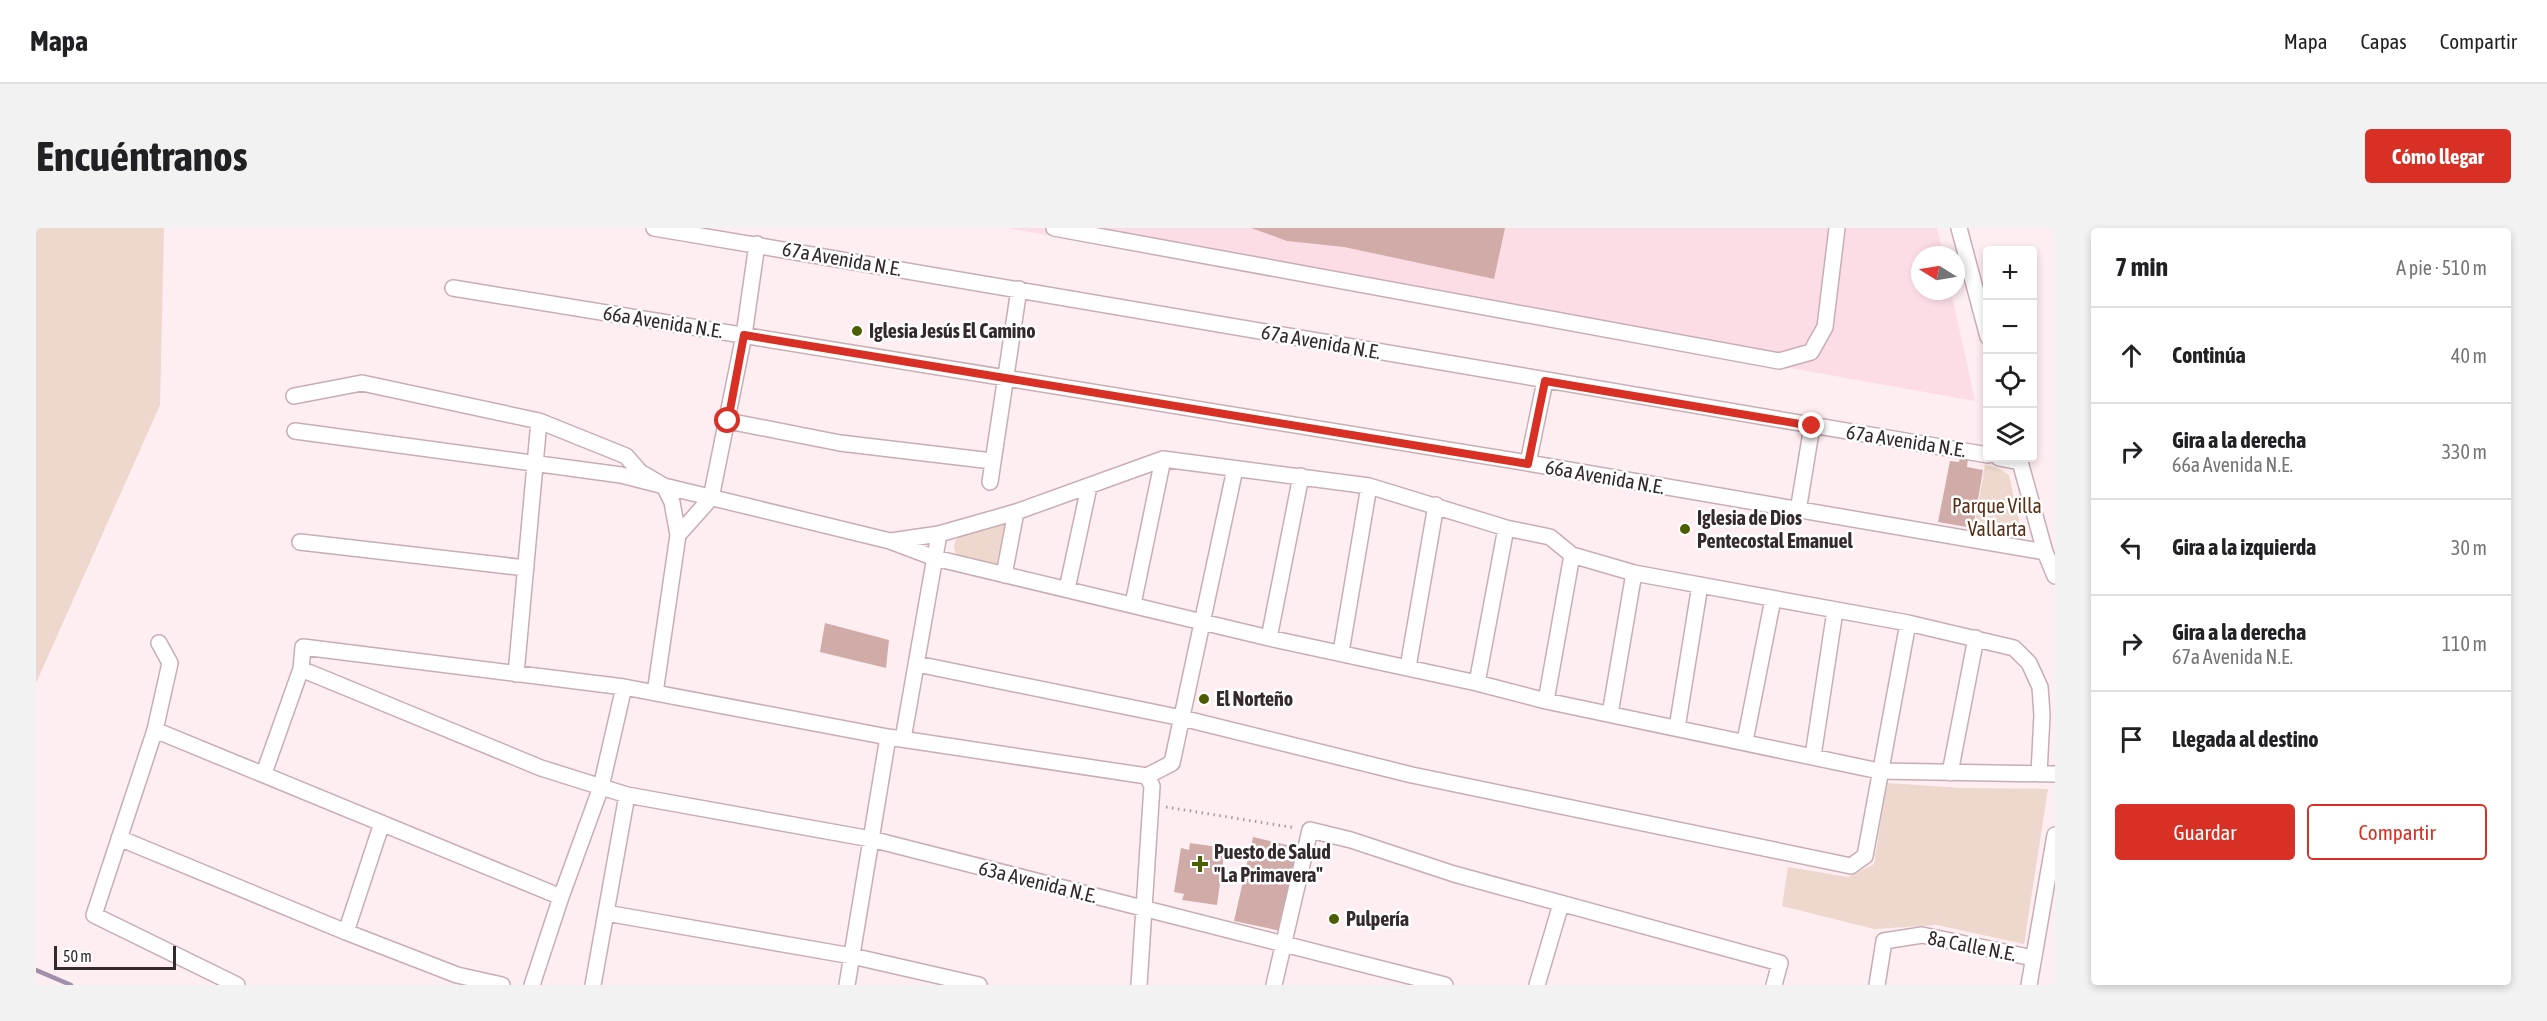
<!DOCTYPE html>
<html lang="es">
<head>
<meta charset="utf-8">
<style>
  :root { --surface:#fff; --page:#f2f2f2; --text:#202124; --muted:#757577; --line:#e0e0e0; --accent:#d93025 }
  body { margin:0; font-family:"Asap Condensed",sans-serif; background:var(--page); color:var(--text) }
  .controls { position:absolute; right:18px; top:18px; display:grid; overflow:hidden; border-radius:6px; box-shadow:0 3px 9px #0003 }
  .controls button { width:54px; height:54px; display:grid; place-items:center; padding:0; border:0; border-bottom:2px solid var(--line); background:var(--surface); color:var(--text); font:30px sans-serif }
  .compass { position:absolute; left:1875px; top:18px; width:54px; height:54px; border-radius:50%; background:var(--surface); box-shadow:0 3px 9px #0003; rotate:281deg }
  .scale { position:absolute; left:18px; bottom:15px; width:122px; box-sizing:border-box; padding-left:6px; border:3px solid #34292c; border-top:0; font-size:16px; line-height:21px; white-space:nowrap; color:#34292c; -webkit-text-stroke:4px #fff; paint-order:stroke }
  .stop { position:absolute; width:18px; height:18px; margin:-14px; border:4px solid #d93025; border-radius:50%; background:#fff }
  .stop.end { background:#d93025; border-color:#fff; box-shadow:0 2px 6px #0008 }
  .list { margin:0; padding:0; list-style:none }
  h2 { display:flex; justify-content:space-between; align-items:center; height:78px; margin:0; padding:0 24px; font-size:26px }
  h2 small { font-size:20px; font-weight:400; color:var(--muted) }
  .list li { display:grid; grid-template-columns:39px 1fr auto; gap:18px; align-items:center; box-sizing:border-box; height:96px; padding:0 24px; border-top:2px solid var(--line) }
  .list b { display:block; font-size:22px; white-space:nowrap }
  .list p { margin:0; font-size:20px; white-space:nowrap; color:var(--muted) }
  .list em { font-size:20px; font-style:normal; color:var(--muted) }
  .actions { display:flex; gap:12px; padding:18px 24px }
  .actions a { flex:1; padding:14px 0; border:2px solid var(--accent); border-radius:6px; text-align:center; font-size:21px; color:var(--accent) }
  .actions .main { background:var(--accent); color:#fff }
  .icon { flex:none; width:33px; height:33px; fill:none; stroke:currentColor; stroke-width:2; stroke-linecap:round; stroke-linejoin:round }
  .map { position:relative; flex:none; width:2019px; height:757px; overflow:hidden; border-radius:6px }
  header { display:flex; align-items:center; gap:36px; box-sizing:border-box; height:84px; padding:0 30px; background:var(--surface); border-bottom:2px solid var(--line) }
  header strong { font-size:28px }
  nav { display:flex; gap:33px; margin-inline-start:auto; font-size:21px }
  .intro { display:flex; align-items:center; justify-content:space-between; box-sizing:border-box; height:144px; padding:0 36px }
  h1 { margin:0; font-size:42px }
  .button { padding:15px 27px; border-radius:6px; background:var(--accent); color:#fff; font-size:21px; font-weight:700 }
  main { display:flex; gap:36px; padding:0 36px }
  aside { flex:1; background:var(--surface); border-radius:6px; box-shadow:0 3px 9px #0003 }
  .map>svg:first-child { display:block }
</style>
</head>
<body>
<header>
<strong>Mapa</strong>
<nav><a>Mapa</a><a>Capas</a><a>Compartir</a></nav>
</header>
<div class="intro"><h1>Encuéntranos</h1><a class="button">Cómo llegar</a></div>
<main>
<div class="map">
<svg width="2019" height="757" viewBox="0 0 2019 757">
  <rect width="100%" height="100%" fill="#feedf1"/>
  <path fill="#fcdde5" d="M 971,0 L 1901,0 L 1907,27 L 1884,27 L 1884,63 L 1915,63 L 1939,173 Z"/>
  <path fill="#eed7cc" d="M 0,0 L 128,0 L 124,177 L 0,455 Z
    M 1949,237 L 1962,240 L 1973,247 L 1987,311 L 1979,315 L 1937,306 Z
    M 971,294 L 961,336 L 921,327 C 916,319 918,315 923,307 Z
    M 1851,555 L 1926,560 L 2012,561 L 1988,716 L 1901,697 L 1838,701 L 1746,678 L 1752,639 L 1812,649 L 1838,636 Z"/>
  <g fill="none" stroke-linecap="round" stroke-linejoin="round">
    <path stroke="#9f8fab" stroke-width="4.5" d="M 0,742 L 35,757"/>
  </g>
  <path fill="#d1aba8" d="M 1215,0 L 1469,0 L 1458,51 L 1308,19 L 1251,13 Z
    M 1924,229 L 1932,231 L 1931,239 L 1947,242 L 1937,300 L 1902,294 L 1914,233 L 1923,234 Z
    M 789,395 L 853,412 L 850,440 L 784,424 Z
    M 1217,609 L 1264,620 L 1245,703 L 1198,693 Z
    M 1154,615 L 1189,620 L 1181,677 L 1146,672 L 1148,666 L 1138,664 L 1145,620 L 1153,622 Z"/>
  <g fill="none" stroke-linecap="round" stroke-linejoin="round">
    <defs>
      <path id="minor" d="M 618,0 L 1952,227
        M 1018,0 L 1743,133 L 1775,124 L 1789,99 L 1801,0
        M 1923,0 L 1952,109
        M 417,60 L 1492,235 L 2009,324
        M 258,168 L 326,155 L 503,193 L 590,228 L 604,244 L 628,258 L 854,313 L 899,330 L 1233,410 L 1441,455 L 1510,473 L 1843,543 L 2019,546
        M 692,193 L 804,215 L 956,233
        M 259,203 L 585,247 L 628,258 L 636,274 L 642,307
        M 1963,230 L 1984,234
        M 1983,230 L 2009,324 L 2019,348
        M 1492,235 L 1509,153
        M 954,254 L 983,61
        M 1762,283 L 1776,198
        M 855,313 L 903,306
        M 264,314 L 490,340
        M 968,347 L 980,284
        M 1031,361 L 1053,259
        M 1097,376 L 1127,231
        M 1233,410 L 1265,248
        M 123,415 L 134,435 L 119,502 L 58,687 L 201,757
        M 1305,424 L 1333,258
        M 881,436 L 1146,490 L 1376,547 L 1815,638 L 1829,628 L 1872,395
        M 1372,439 L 1400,277
        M 265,441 L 505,540 L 591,567 L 835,611 L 1409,757
        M 480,446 L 503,193
        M 1441,455 L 1470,300
        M 619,465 L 642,307 L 675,270 L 708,107 L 721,16
        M 1510,473 L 1536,327
        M 1574,486 L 1598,345
        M 1641,500 L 1664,357
        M 119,502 L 525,669
        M 867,511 L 903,306 L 980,284 L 1127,231 L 1333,258 L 1470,300 L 1514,309 L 1536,327 L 1598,345 L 1872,395 L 1978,420 L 1993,435 L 2004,459 L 2006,487 L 2003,546
        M 1709,513 L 1737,371
        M 1777,528 L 1799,383
        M 228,545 L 265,441 L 267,419 L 588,459 L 852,509 L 1111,548 L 1116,558 L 1103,757
        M 1914,545 L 1940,410
        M 1111,548 L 1136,535 L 1199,241
        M 83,610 L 310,704 L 421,747 L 466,757
        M 570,685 L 816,728 L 943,757
        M 310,704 L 346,595
        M 496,757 L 525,669 L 565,559 L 588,459
        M 557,757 L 591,567
        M 811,757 L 852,509
        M 1238,757 L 1274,602 L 1315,612 L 1418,646 L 1744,735 L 1738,757
        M 1501,757 L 1525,676
        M 1841,757 L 1848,713 L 1886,707 L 1997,730
        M 1993,757 L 2019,607"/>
    </defs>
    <use href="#minor" stroke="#c9adb4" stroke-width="18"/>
    <path stroke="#a99b9e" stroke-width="3" stroke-dasharray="1.5 4.5" stroke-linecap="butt" d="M 1130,579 L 1260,600"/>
    <use href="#minor" stroke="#fff" stroke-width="15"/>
  </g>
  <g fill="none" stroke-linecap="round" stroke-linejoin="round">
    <path stroke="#d93025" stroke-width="8" d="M 692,193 L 708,107 L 1492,236 L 1509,153 L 1776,198"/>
  </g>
  <g fill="#4d5e02" stroke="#fff" stroke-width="2">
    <circle cx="821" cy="103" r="6"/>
    <circle cx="1649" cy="301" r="6"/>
    <circle cx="1168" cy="471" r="6"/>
    <path d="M1161 627h6v6h6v6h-6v6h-6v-6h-6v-6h6z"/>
    <circle cx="1298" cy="691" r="6"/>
  </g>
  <g text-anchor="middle" stroke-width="5" stroke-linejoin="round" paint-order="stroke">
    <g font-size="20" fill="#34292c" stroke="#fff">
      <text transform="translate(806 31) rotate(10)" y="7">67a Avenida N.E.</text>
      <text transform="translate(627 94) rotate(9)" y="7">66a Avenida N.E.</text>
      <text transform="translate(1285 114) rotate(10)" y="7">67a Avenida N.E.</text>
      <text transform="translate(1870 213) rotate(9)" y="7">67a Avenida N.E.</text>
      <text transform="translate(1569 249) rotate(10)" y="7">66a Avenida N.E.</text>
      <text transform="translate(1002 654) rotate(14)" y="7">63a Avenida N.E.</text>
      <text transform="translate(1936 718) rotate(11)" y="7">8a Calle N.E.</text>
    </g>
    <g font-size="20" font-weight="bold" fill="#34292c" stroke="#fff" text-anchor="start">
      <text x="833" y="110">Iglesia Jesús El Camino</text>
      <text x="1661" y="297">Iglesia de Dios<tspan x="1661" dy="23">Pentecostal Emanuel</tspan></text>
      <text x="1180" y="478">El Norteño</text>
      <text x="1178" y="631">Puesto de Salud<tspan x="1178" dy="23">"La Primavera"</tspan></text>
      <text x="1310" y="698">Pulpería</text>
    </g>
    <g font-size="20" fill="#5a2e15" stroke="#fff">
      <text x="1961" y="285">Parque Villa<tspan x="1961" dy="23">Vallarta</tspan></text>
    </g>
  </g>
</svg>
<div class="controls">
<button>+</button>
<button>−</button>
<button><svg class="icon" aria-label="locate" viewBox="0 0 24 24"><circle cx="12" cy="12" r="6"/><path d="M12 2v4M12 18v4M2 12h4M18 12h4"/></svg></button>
<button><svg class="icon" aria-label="layers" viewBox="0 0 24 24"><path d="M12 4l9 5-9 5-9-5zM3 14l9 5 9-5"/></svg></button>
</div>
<svg class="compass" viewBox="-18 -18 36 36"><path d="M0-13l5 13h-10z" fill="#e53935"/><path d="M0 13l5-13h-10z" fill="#757577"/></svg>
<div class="scale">50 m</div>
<div class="stop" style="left:692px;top:193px"></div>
<div class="stop end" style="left:1776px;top:198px"></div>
</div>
<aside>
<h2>7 min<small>A pie · 510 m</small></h2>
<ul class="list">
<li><svg class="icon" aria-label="ahead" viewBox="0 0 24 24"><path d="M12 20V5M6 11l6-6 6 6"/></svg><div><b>Continúa</b></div><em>40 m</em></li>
<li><svg class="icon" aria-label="right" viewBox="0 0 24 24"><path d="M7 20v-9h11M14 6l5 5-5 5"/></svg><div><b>Gira a la derecha</b><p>66a Avenida N.E.</p></div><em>330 m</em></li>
<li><svg class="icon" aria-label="left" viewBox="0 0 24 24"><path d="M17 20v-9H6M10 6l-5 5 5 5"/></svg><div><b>Gira a la izquierda</b></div><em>30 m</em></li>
<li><svg class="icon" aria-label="right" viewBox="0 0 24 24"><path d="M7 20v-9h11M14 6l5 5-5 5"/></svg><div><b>Gira a la derecha</b><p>67a Avenida N.E.</p></div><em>110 m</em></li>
<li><svg class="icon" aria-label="arrive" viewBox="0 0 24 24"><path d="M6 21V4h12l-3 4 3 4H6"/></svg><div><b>Llegada al destino</b></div></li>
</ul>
<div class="actions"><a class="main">Guardar</a><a>Compartir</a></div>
</aside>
</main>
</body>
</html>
